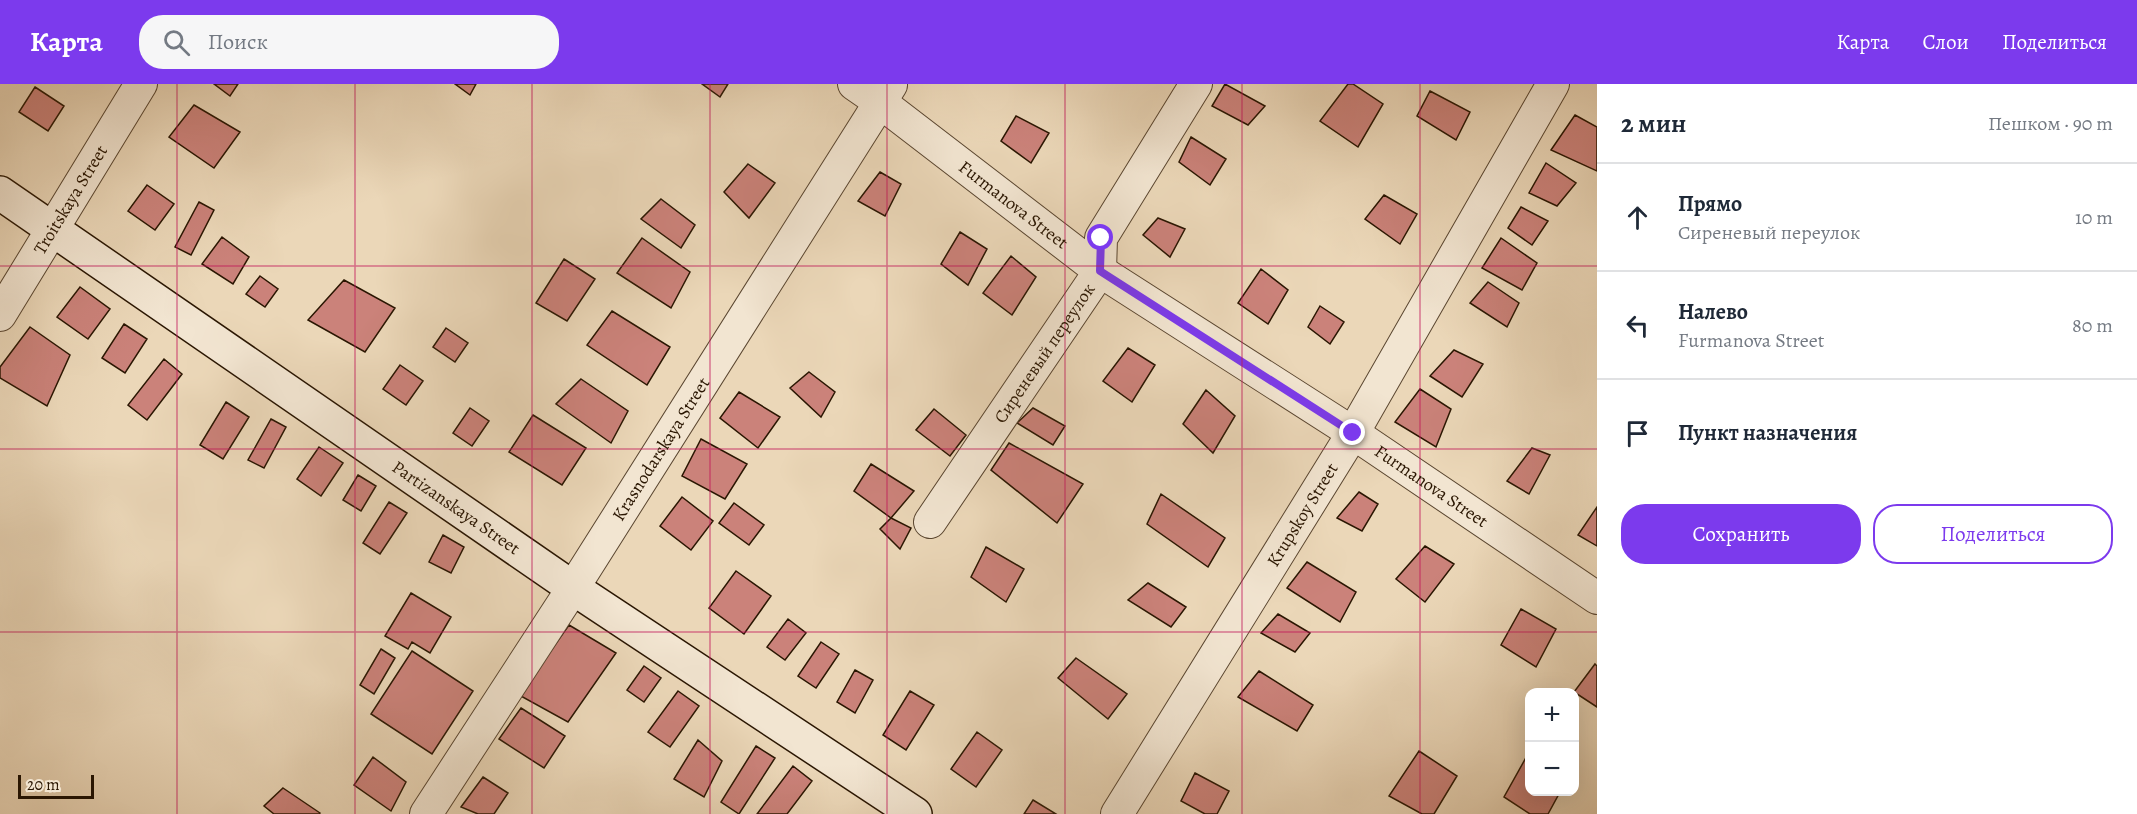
<!DOCTYPE html>
<html lang="ru">
<head>
<meta charset="utf-8">
<style>
  :root { --surface:#fff; --page:#f6f6f7; --text:#1f2937; --muted:#747a83; --line:#e0e1e3; --accent:#7c3aed }
  body { margin:0; font-family:Alegreya,serif; background:var(--page); color:var(--text) }
  .controls { position:absolute; right:18px; bottom:18px; display:grid; overflow:hidden; border-radius:12px; box-shadow:0 6px 24px #0002 }
  .controls button { width:54px; height:54px; display:grid; place-items:center; padding:0; border:0; border-bottom:2px solid var(--line); background:var(--surface); color:var(--text); font:30px sans-serif }
  .scale { position:absolute; left:18px; bottom:15px; width:76px; box-sizing:border-box; padding-left:6px; border:3px solid #2a1602; border-top:0; font-size:16px; line-height:21px; white-space:nowrap; color:#2a1602; -webkit-text-stroke:4px #f2e5d1; paint-order:stroke }
  .stop { position:absolute; width:18px; height:18px; margin:-14px; border:4px solid #7c3aed; border-radius:50%; background:#fff }
  .stop.end { background:#7c3aed; border-color:#fff; box-shadow:0 2px 6px #0008 }
  .list { margin:0; padding:0; list-style:none }
  h2 { display:flex; justify-content:space-between; align-items:center; height:78px; margin:0; padding:0 24px; font-size:26px }
  h2 small { font-size:20px; font-weight:400; color:var(--muted) }
  .list li { display:grid; grid-template-columns:39px 1fr auto; gap:18px; align-items:center; box-sizing:border-box; height:108px; padding:0 24px; border-top:2px solid var(--line) }
  .list b { display:block; font-size:22px; white-space:nowrap }
  .list p { margin:0; font-size:20px; white-space:nowrap; color:var(--muted) }
  .list em { font-size:20px; font-style:normal; color:var(--muted) }
  .actions { display:flex; gap:12px; padding:18px 24px }
  .actions a { flex:1; padding:14px 0; border:2px solid var(--accent); border-radius:24px; text-align:center; font-size:21px; color:var(--accent) }
  .actions .main { background:var(--accent); color:#fff }
  .icon { flex:none; width:33px; height:33px; fill:none; stroke:currentColor; stroke-width:2; stroke-linecap:round; stroke-linejoin:round }
  .map { position:relative; flex:none; width:1597px; height:730px; overflow:hidden }
  header { display:flex; align-items:center; gap:36px; box-sizing:border-box; height:84px; padding:0 30px; background:var(--accent); color:#fff }
  header strong { font-size:28px }
  nav { display:flex; gap:33px; margin-inline-start:auto; font-size:21px }
  .search { width:420px; height:54px; background:var(--page); display:flex; align-items:center; gap:15px; box-sizing:border-box; padding:0 21px; border-radius:24px; color:var(--muted); font-size:22px }
  main { display:flex }
  aside { flex:1; background:var(--surface) }
  .map>svg:first-child { display:block }
</style>
</head>
<body>
<header>
<strong>Карта</strong>
<div class="search"><svg class="icon" aria-label="search" viewBox="0 0 24 24"><circle cx="10" cy="10" r="6"/><path d="M15 15l6 6"/></svg>Поиск</div>
<nav><a>Карта</a><a>Слои</a><a>Поделиться</a></nav>
</header>
<main>
<div class="map">
<svg width="1597" height="730" viewBox="0 0 1597 730">
  <rect width="100%" height="100%" fill="#ebd7b8"/>
  <filter id="stains"><feTurbulence type="fractalNoise" baseFrequency=".00333" numOctaves="4"/><feColorMatrix values="0 0 0 0 .2 0 0 0 0 .09 0 0 0 0 .02 0 0 0 .5 -.17"/></filter>
  <radialGradient id="worn" r=".72"><stop offset=".6" stop-color="#630" stop-opacity="0"/><stop offset="1" stop-color="#630" stop-opacity=".3"/></radialGradient>
  <path fill="#cb827a" stroke="#2a1602" stroke-width="1.5" d="M 214,0 L 238,0 L 230,12 Z
    M 455,0 L 476,0 L 470,11 Z
    M 702,0 L 728,0 L 720,13 Z
    M 1225,0 L 1265,22 L 1248,41 L 1212,22 Z
    M 1348,0 L 1353,0 L 1383,20 L 1358,63 L 1320,37 Z
    M 35,3 L 64,22 L 48,47 L 19,28 Z
    M 1430,7 L 1470,28 L 1456,56 L 1417,32 Z
    M 194,21 L 240,48 L 214,84 L 169,53 Z
    M 1575,31 L 1597,43 L 1597,87 L 1551,66 Z
    M 1016,32 L 1049,49 L 1031,79 L 1001,57 Z
    M 1191,53 L 1226,75 L 1210,101 L 1179,78 Z
    M 1546,79 L 1576,99 L 1557,122 L 1529,109 Z
    M 748,80 L 775,99 L 749,134 L 724,108 Z
    M 880,88 L 901,100 L 885,132 L 858,117 Z
    M 147,101 L 174,120 L 155,146 L 128,127 Z
    M 1384,111 L 1417,130 L 1400,160 L 1365,135 Z
    M 661,115 L 695,141 L 681,164 L 641,135 Z
    M 199,118 L 214,126 L 191,171 L 175,163 Z
    M 1521,123 L 1548,137 L 1532,161 L 1508,144 Z
    M 1158,134 L 1185,145 L 1170,173 L 1143,151 Z
    M 960,148 L 987,165 L 968,201 L 941,180 Z
    M 222,153 L 249,173 L 233,200 L 202,180 Z
    M 642,154 L 690,188 L 671,224 L 617,189 Z
    M 1501,154 L 1537,179 L 1522,206 L 1482,184 Z
    M 1011,172 L 1036,193 L 1012,231 L 983,209 Z
    M 564,175 L 595,195 L 567,237 L 536,219 Z
    M 1261,185 L 1288,206 L 1268,240 L 1238,219 Z
    M 260,192 L 278,205 L 265,223 L 246,210 Z
    M 344,196 L 395,224 L 365,268 L 308,236 Z
    M 1488,198 L 1519,219 L 1507,243 L 1470,219 Z
    M 80,203 L 110,225 L 88,255 L 57,233 Z
    M 1320,222 L 1344,238 L 1330,260 L 1308,243 Z
    M 612,227 L 670,263 L 647,301 L 587,261 Z
    M 124,240 L 147,255 L 125,289 L 102,274 Z
    M 30,243 L 70,271 L 47,322 L 0,294 L 0,283 Z
    M 446,244 L 468,259 L 455,278 L 433,263 Z
    M 1128,264 L 1155,281 L 1132,318 L 1103,297 Z
    M 1454,266 L 1483,280 L 1462,313 L 1430,292 Z
    M 164,275 L 182,290 L 147,336 L 128,321 Z
    M 400,281 L 423,297 L 406,321 L 383,305 Z
    M 809,288 L 835,308 L 821,333 L 790,304 Z
    M 581,295 L 628,327 L 611,359 L 556,320 Z
    M 1420,305 L 1451,325 L 1436,363 L 1395,338 Z
    M 1206,306 L 1235,332 L 1213,369 L 1183,340 Z
    M 739,308 L 780,333 L 758,364 L 720,334 Z
    M 226,318 L 249,333 L 223,375 L 200,361 Z
    M 470,324 L 489,337 L 472,362 L 453,349 Z
    M 1033,324 L 1065,342 L 1053,361 L 1017,339 Z
    M 934,325 L 966,351 L 950,372 L 916,346 Z
    M 533,331 L 586,364 L 562,401 L 509,368 Z
    M 271,335 L 286,343 L 264,384 L 248,376 Z
    M 701,355 L 747,380 L 725,415 L 682,392 Z
    M 1009,359 L 1083,400 L 1057,439 L 991,386 Z
    M 319,363 L 343,379 L 321,412 L 297,395 Z
    M 1532,364 L 1550,371 L 1529,410 L 1507,397 Z
    M 871,380 L 914,407 L 891,434 L 854,407 Z
    M 358,391 L 376,402 L 361,427 L 343,416 Z
    M 1359,408 L 1378,420 L 1362,447 L 1337,434 Z
    M 1161,410 L 1225,454 L 1208,483 L 1147,440 Z
    M 682,413 L 713,437 L 691,466 L 660,442 Z
    M 389,418 L 407,429 L 380,470 L 363,459 Z
    M 734,419 L 764,441 L 749,461 L 719,439 Z
    M 1597,423 L 1597,462 L 1578,451 Z
    M 891,434 L 911,444 L 900,465 L 880,445 Z
    M 443,451 L 464,463 L 451,489 L 429,478 Z
    M 1425,462 L 1454,480 L 1425,518 L 1396,495 Z
    M 986,463 L 1024,485 L 1006,518 L 971,493 Z
    M 1307,478 L 1356,508 L 1340,538 L 1287,504 Z
    M 736,487 L 771,512 L 744,550 L 709,524 Z
    M 1148,499 L 1186,523 L 1171,543 L 1128,516 Z
    M 411,509 L 451,533 L 430,569 L 412,558 L 408,565 L 385,552 Z
    M 1521,525 L 1556,545 L 1536,583 L 1501,561 Z
    M 1278,530 L 1310,549 L 1295,568 L 1261,549 Z
    M 788,535 L 806,549 L 785,576 L 767,563 Z
    M 569,541 L 616,569 L 568,638 L 519,611 Z
    M 821,558 L 839,570 L 816,604 L 798,592 Z
    M 381,565 L 395,574 L 374,610 L 360,601 Z
    M 412,567 L 473,607 L 432,670 L 371,630 Z
    M 1076,574 L 1127,610 L 1108,635 L 1058,594 Z
    M 1595,580 L 1597,582 L 1597,623 L 1574,608 Z
    M 644,582 L 661,594 L 644,618 L 627,606 Z
    M 855,586 L 873,596 L 855,629 L 837,618 Z
    M 1259,587 L 1313,621 L 1297,647 L 1238,613 Z
    M 678,607 L 699,622 L 670,663 L 648,648 Z
    M 910,607 L 934,621 L 906,666 L 883,651 Z
    M 521,624 L 565,652 L 544,684 L 499,655 Z
    M 977,648 L 1002,666 L 976,703 L 951,685 Z
    M 698,656 L 722,677 L 704,713 L 674,695 Z
    M 756,662 L 775,674 L 739,730 L 721,718 Z
    M 1419,667 L 1457,692 L 1434,730 L 1422,730 L 1389,712 Z
    M 1528,670 L 1530,708 L 1560,708 L 1548,730 L 1530,730 L 1504,713 Z
    M 373,673 L 406,698 L 391,727 L 354,701 Z
    M 793,682 L 812,697 L 787,730 L 757,730 Z
    M 1195,689 L 1229,707 L 1217,730 L 1205,730 L 1181,717 Z
    M 483,693 L 508,709 L 494,730 L 478,730 L 461,723 Z
    M 283,704 L 320,729 L 319,730 L 274,730 L 264,722 Z
    M 1033,716 L 1056,730 L 1024,730 Z"/>
  <g fill="none" stroke-linecap="round" stroke-linejoin="round">
    <defs>
      <g id="street">
        <path id="s1" d="M 854,0 L 880,18 L 1100,187 L 1353,349 L 1597,514"/>
        <path id="s2" d="M 0,231 L 141,0"/>
        <path id="s3" d="M 930,438 L 1100,187 L 1101,154 L 1196,0"/>
        <path id="s4" d="M 426,730 L 573,504 L 891,1"/>
        <path id="s5" d="M 1117,730 L 1353,349 L 1553,0"/>
      </g>
      <g id="secondary">
        <path id="s6" d="M 0,109 L 573,504 L 915,730"/>
      </g>
    </defs>
    <use href="#street" stroke="#5a4630" stroke-width="34"/>
    <use href="#secondary" stroke="#2a1602" stroke-width="36"/>
    <use href="#street" stroke="#f2e5d1" stroke-width="32"/>
    <use href="#secondary" stroke="#f2e5d1" stroke-width="33"/>
  </g>
  <g fill="none" stroke-linecap="round" stroke-linejoin="round">
    <path stroke="#7c3aed" stroke-width="8" d="M 1101,154 L 1100,187 L 1353,349"/>
  </g>
  <path fill="none" stroke="#c2185b" stroke-width="1.5" stroke-opacity="0.55" d="M 177,0 L 177,730M 355,0 L 355,730M 532,0 L 532,730M 710,0 L 710,730M 887,0 L 887,730M 1065,0 L 1065,730M 1242,0 L 1242,730M 1420,0 L 1420,730M 0,182 L 1597,182M 0,365 L 1597,365M 0,548 L 1597,548"/>
  <g text-anchor="middle" stroke-width="6" stroke-linejoin="round" paint-order="stroke">
    <g font-size="18" fill="#2a1602" stroke="#f2e5d1">
      <text dy="6" stroke="none"><textPath href="#s2" startOffset="135">Troitskaya Street</textPath></text>
      <text dy="6" stroke="none"><textPath href="#s1" startOffset="200">Furmanova Street</textPath></text>
      <text dy="6" stroke="none"><textPath href="#s3" startOffset="204">Сиреневый переулок</textPath></text>
      <text dy="6" stroke="none"><textPath href="#s4" startOffset="434">Krasnodarskaya Street</textPath></text>
      <text dy="6" stroke="none"><textPath href="#s1" startOffset="704">Furmanova Street</textPath></text>
      <text dy="6" stroke="none"><textPath href="#s6" startOffset="554">Partizanskaya Street</textPath></text>
      <text dy="6" stroke="none"><textPath href="#s5" startOffset="352">Krupskoy Street</textPath></text>
    </g>
  </g>
  <rect width="100%" height="100%" filter="url(#stains)"/>
  <rect width="100%" height="100%" fill="url(#worn)"/>
</svg>
<div class="controls">
<button>+</button>
<button>−</button>
</div>
<div class="scale">20 m</div>
<div class="stop" style="left:1101px;top:154px"></div>
<div class="stop end" style="left:1353px;top:349px"></div>
</div>
<aside>
<h2>2 мин<small>Пешком · 90 m</small></h2>
<ul class="list">
<li><svg class="icon" aria-label="ahead" viewBox="0 0 24 24"><path d="M12 20V5M6 11l6-6 6 6"/></svg><div><b>Прямо</b><p>Сиреневый переулок</p></div><em>10 m</em></li>
<li><svg class="icon" aria-label="left" viewBox="0 0 24 24"><path d="M17 20v-9H6M10 6l-5 5 5 5"/></svg><div><b>Налево</b><p>Furmanova Street</p></div><em>80 m</em></li>
<li><svg class="icon" aria-label="arrive" viewBox="0 0 24 24"><path d="M6 21V4h12l-3 4 3 4H6"/></svg><div><b>Пункт назначения</b></div></li>
</ul>
<div class="actions"><a class="main">Сохранить</a><a>Поделиться</a></div>
</aside>
</main>
</body>
</html>
